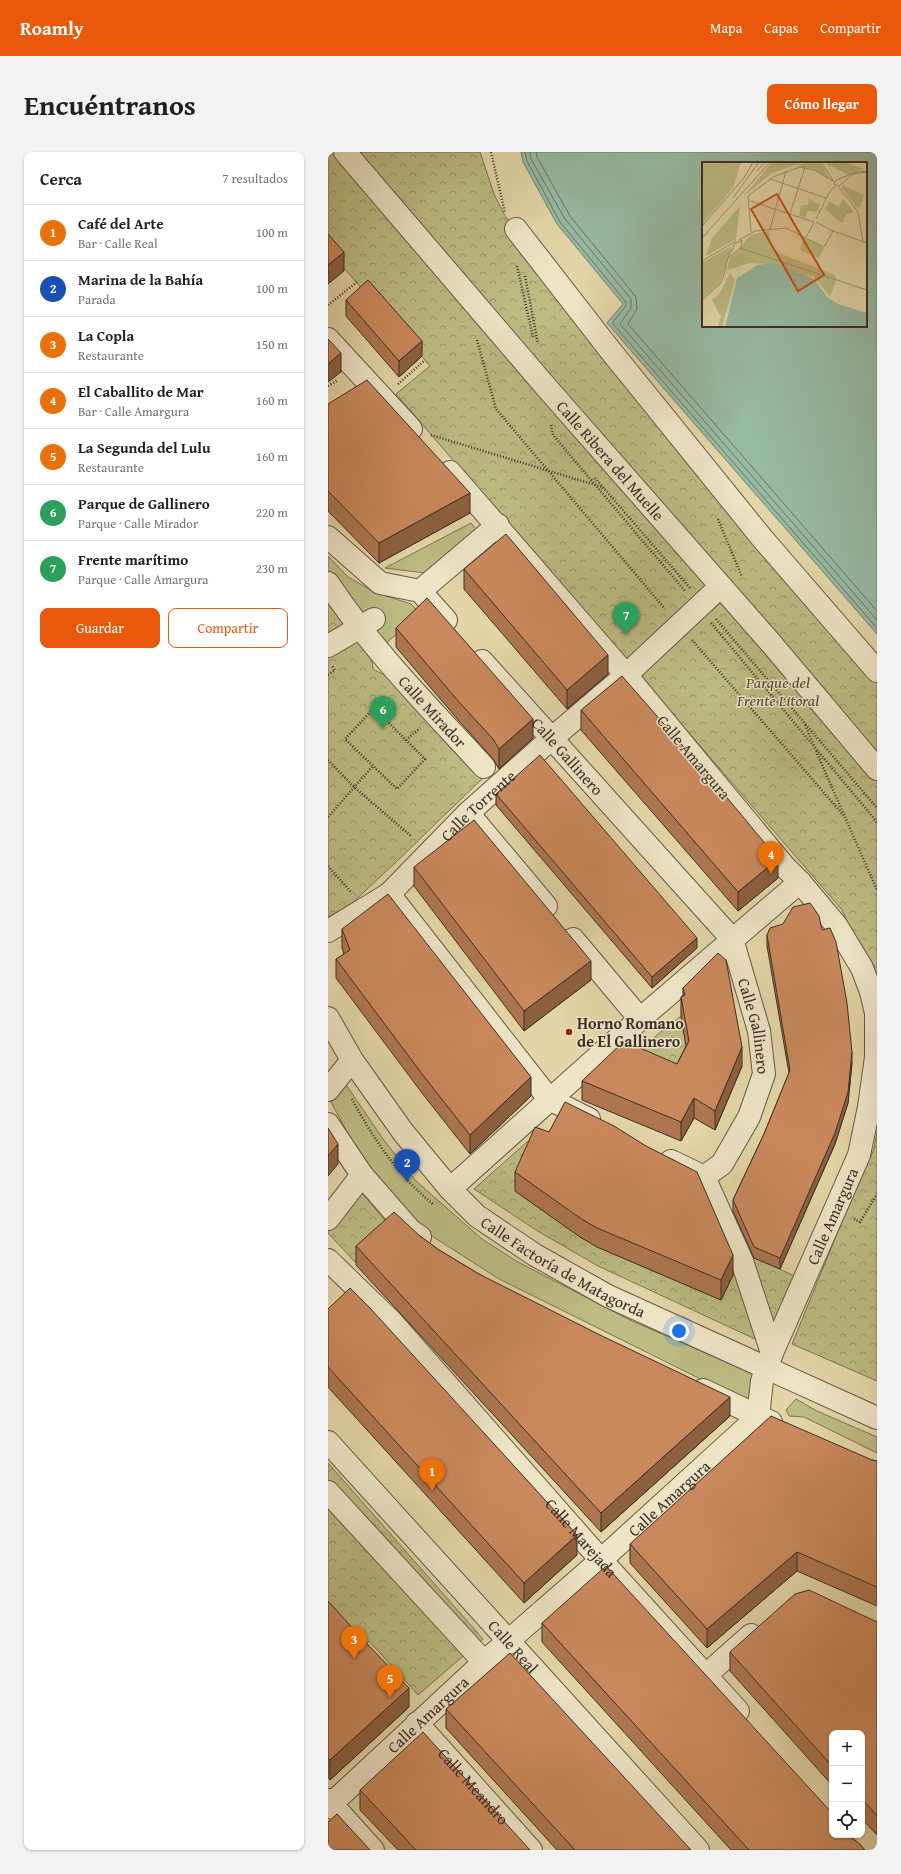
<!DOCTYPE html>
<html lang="es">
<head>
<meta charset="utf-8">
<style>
  :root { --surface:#fff; --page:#f2f2f2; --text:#202124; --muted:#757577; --line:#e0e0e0; --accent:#ea580c }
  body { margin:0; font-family:"Gentium Book Plus",serif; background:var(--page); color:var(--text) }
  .controls { position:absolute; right:12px; bottom:12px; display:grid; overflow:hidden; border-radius:8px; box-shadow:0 1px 3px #0004 }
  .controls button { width:36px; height:36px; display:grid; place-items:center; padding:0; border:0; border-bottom:1px solid var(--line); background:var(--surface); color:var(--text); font:20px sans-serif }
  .you { position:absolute; left:351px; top:1179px; width:14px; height:14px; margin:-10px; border:3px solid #fff; border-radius:50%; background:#1a73e8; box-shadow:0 0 0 6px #1a73e833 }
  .badge { display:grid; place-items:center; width:26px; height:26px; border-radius:50%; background:var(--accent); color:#fff; font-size:13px; font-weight:700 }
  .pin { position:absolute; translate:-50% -33px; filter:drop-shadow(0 1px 2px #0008) }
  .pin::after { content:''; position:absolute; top:21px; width:14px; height:12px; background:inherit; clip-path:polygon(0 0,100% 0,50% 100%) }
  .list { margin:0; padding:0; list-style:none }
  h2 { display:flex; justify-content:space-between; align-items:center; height:52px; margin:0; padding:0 16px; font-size:17px }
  h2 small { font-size:13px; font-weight:400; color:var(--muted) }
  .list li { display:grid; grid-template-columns:26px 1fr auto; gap:12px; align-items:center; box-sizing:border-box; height:56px; padding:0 16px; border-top:1px solid var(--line) }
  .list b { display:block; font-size:15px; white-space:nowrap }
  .list p { margin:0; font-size:13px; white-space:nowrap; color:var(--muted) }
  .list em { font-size:13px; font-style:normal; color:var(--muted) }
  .actions { display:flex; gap:8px; padding:12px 16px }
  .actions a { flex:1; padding:9px 0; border:1px solid var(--accent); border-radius:8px; text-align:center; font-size:14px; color:var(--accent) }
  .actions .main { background:var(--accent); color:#fff }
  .icon { flex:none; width:22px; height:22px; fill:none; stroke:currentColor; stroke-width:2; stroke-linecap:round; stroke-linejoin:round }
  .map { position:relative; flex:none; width:549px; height:1698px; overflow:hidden; border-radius:8px }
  header { display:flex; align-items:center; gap:24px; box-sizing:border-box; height:56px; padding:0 20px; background:var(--accent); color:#fff }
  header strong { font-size:19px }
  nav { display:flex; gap:22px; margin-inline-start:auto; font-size:14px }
  .intro { display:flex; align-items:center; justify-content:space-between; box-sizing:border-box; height:96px; padding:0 24px }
  h1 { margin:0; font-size:28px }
  .button { padding:10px 18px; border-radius:8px; background:var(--accent); color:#fff; font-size:14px; font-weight:700 }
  main { display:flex; gap:24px; padding:0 24px }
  aside { flex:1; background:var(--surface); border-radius:8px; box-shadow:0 1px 3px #0004 }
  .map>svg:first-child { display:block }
</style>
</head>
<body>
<header>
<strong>Roamly</strong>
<nav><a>Mapa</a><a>Capas</a><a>Compartir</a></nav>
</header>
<div class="intro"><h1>Encuéntranos</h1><a class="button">Cómo llegar</a></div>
<main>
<aside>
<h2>Cerca<small>7 resultados</small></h2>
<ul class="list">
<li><span class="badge" style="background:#e8710a">1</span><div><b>Café del Arte</b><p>Bar · Calle Real</p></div><em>100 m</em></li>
<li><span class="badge" style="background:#1a4fb4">2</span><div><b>Marina de la Bahía</b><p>Parada</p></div><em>100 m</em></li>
<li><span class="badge" style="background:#e8710a">3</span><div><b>La Copla</b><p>Restaurante</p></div><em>150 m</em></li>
<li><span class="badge" style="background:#e8710a">4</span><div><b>El Caballito de Mar</b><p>Bar · Calle Amargura</p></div><em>160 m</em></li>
<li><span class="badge" style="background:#e8710a">5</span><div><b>La Segunda del Lulu</b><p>Restaurante</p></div><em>160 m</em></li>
<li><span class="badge" style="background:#2e9e5b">6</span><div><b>Parque de Gallinero</b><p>Parque · Calle Mirador</p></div><em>220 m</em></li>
<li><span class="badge" style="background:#2e9e5b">7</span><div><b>Frente marítimo</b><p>Parque · Calle Amargura</p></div><em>230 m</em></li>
</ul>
<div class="actions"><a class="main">Guardar</a><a>Compartir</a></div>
</aside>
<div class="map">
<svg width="549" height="1698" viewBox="0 0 549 1698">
  <defs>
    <pattern id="park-crowns" width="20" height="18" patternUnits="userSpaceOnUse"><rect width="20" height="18" fill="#bbbb82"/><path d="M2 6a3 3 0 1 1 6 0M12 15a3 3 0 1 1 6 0" fill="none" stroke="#99986a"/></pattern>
  </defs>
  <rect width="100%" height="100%" fill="#e3d5a7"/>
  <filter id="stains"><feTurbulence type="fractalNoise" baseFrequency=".005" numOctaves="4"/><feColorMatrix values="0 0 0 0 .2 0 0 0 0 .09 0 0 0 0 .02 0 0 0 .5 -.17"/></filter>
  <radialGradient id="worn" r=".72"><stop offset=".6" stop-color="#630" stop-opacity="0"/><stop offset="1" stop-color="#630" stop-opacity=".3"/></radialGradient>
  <path fill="#bbbb82" stroke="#7c7456" d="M 143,371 L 152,382 L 105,422 L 57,416 Z
    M 0,404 L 20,425 L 46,440 L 83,452 L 93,462 L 52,496 L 0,427 Z
    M 17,931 L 55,987 L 88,1029 L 154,1087 L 190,1110 L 304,1169 L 426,1222 L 425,1253 L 171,1127 L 90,1075 L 40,1019 L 3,950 Z
    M 468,1247 L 489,1259 L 549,1285 L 549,1301 L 476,1265 L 461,1264 L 458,1258 Z"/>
  <path fill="url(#park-crowns)" stroke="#7c7456" d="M 0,0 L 152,0 L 166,42 L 177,64 L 549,505 L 549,834 L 514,758 L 68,242 L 102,214 L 0,98 Z
    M 0,436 L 43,498 L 45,517 L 64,527 L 154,627 L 67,711 L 20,755 L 0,765 Z
    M 353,864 L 361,908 L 350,930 L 296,909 Z
    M 549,979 L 549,1229 L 464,1192 L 513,1072 L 546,997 Z
    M 200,989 L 207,995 L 187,1039 L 252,1085 L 269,1095 L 393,1148 L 411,1110 L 421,1103 L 471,1126 L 440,1193 L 270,1114 L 208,1078 L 146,1037 Z
    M 29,1035 L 65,1078 L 27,1110 L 0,1081 L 0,1076 Z
    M 0,1311 L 155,1487 L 90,1543 L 41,1489 L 31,1497 L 0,1463 Z"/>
  <path fill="#96b9a2" stroke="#728172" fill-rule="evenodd" d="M 193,0 L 549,0 L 549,482 L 279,171 L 295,152 L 229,72 L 195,10 ZM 375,11 L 538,11 L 538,174 L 375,174 Z"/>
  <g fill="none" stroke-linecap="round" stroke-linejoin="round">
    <path stroke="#697466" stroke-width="1" d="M 197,0 L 199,9 L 232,70 L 298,150 L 298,154 L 285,170 L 285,172 L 549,476
      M 202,0 L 203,7 L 237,67 L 303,147 L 303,156 L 292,172 L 549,468
      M 208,0 L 209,5 L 242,64 L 308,145 L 309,157 L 300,172 L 549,459"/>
    <defs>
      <g id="minor">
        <path id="s1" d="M 17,0 L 219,236 L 442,490 L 549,617"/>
        <path d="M 188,77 L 282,198 L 434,386 L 549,519"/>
        <path d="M 0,187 L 83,277"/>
        <path d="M 0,385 L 52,431 L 92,439"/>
        <path id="s2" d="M 0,431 C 45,499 102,556 156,615"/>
        <path d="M 92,439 L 118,468"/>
        <path d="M 92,439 L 170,373"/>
        <path d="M 0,494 L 46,467"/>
        <path id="s3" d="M 154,509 L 404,787 L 431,879 L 436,922 L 421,965 L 394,1012 L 376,1025 L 343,1009"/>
        <path d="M 140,661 L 218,754"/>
        <path d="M 61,742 L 221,947 L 261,967"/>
        <path id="s4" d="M 0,779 L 61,742 L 140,661 L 223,587 L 298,523 L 393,434"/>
        <path d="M 245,787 L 312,867"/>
        <path id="s5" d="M 0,866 L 24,908 L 75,980 L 122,1037 L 149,1064 L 207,1103 L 280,1144 L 549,1266"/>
        <path d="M 0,938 L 24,908"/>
        <path d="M 0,972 L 34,1023 L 83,1079 L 92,1085"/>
        <path d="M 376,1025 L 414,1109 L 444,1201"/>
        <path d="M 122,1037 L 312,867 L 472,730"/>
        <path d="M 0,1067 L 34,1023"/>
        <path id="s6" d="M 0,1108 L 64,1170 L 273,1408 L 410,1559"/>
        <path d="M 375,1238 L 443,1270"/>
        <path id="s7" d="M 0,1290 L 370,1698"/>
        <path d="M 0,1340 L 156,1510"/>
        <path d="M 378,1523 L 423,1483"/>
        <path id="s8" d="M 89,1571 L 203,1698"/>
        <path d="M 0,1648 L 45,1698"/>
        <path id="s9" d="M 0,1655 L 156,1510 L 273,1408 L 430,1265 L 434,1229 L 444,1201 L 531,1003 L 541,955 L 548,905 L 548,861 L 543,840 L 534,816 L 508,773 L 472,730 L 456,714 L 298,523 L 122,320"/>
      </g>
    </defs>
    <use href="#minor" stroke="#665848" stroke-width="24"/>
    <path stroke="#3c2e29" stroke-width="2.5" stroke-dasharray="1 2" stroke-linecap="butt" d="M 163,0 L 177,61
      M 189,114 L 205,185
      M 197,124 L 210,192
      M 0,153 L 29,130
      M 149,188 L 168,257 L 337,457
      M 70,232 L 97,208
      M 0,234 L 10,228
      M 223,273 L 225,283 L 357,439
      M 103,283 L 274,335
      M 267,326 L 362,436
      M 390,367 L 414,425
      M 388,467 L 549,656
      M 383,471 L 549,670
      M 364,488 L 517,665
      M 0,523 L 7,518 L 4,514
      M 46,556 L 97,607 L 69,637 L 17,587 Z
      M 477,573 L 486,593
      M 78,588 L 92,576
      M 488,599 L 549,738
      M 0,608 L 26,635 L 83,684
      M 0,665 L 44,615
      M 0,714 L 23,740
      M 24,947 C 44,985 71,1025 105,1052
      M 526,1067 L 532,1070 L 549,1042"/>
    <use href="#minor" stroke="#ede4c6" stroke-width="22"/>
  </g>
  <path fill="#ae764f" stroke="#3c2e29" d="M 18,148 L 94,204 L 71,225 L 18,164 Z
    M 0,252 L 142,361 L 51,411 L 0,359 Z
    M 136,417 L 280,522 L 239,557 L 136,437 Z
    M 68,476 L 205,586 L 171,617 L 165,607 L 131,569 L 68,495 Z
    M 253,558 L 450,726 L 410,759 L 253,578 Z
    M 168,642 L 369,796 L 324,836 L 168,653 Z
    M 86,715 L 263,828 L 196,879 L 86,734 Z
    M 14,777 L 203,944 L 142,1002 L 94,941 L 8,826 L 8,807 L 16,802 L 14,796 Z
    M 439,783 L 524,911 L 520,951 L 507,992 L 452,1117 L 426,1106 L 405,1059 L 405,1048 L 436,982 L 461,921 L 439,794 Z
    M 355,836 L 414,914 L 387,978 L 366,966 L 353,989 L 254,948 L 254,929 L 349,912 L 358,894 L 353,864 L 353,845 L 355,843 Z
    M 187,1020 L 405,1123 L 393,1148 L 269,1095 L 252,1085 L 187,1039 Z
    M 92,1084 L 111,1098 L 151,1122 L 402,1264 L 273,1380 L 28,1113 L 28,1094 Z
    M 0,1157 L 249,1403 L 196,1451 L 0,1235 Z
    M 544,1308 L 549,1309 L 549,1454 L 469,1419 L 379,1496 L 302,1411 L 302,1392 Z
    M 0,1449 L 81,1555 L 2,1628 L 0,1625 Z
    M 549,1470 L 549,1683 L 534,1667 L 534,1581 L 504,1581 L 504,1633 L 402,1519 L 402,1500 Z
    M 214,1471 L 525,1687 L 537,1698 L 403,1698 L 214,1490 Z
    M 118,1557 L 363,1698 L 229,1698 L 118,1576 Z
    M 32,1638 L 202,1698 L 70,1698 L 32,1658 Z"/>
  <path fill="#8d6040" stroke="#3c2e29" d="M 16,100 L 16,119 L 0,132 L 0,113 Z
    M 94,189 L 94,204 L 71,225 L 71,209 Z
    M 13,201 L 13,220 L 0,230 L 0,212 Z
    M 142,341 L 142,361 L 51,411 L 51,391 Z
    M 280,503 L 280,522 L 239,557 L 239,538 Z
    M 205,567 L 205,586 L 171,617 L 171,597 Z
    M 450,707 L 450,726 L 410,759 L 410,740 Z
    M 369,786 L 369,796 L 324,836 L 324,825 Z
    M 263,809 L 263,828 L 196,879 L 196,859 Z
    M 414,895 L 414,914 L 387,978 L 387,959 Z
    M 524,900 L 524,911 L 520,951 L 507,992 L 452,1117 L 452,1106 Z
    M 203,925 L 203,944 L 142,1002 L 142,983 Z
    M 366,946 L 366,966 L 353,989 L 353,970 Z
    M 10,992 L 10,1012 L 0,1024 L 0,1004 Z
    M 405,1103 L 405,1123 L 393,1148 L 393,1128 Z
    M 402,1245 L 402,1264 L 273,1380 L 273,1361 Z
    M 249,1383 L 249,1403 L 196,1451 L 196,1431 Z
    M 469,1400 L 469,1419 L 379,1496 L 379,1477 Z
    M 81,1536 L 81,1555 L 2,1628 L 2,1608 Z"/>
  <path fill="#ca895c" stroke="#3c2e29" d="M 0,82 L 16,100 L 0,113 Z
    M 40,128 L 94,189 L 71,209 L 18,148 Z
    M 0,187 L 13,201 L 0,212 Z
    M 39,228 L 142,341 L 51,391 L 0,339 L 0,252 Z
    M 178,382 L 280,503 L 239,538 L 136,417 Z
    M 99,446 L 205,567 L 171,597 L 165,587 L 131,550 L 68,476 Z
    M 294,524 L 376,618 L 450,707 L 410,740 L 253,558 Z
    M 212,603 L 369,786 L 324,825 L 168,642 Z
    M 146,668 L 263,809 L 196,859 L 86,715 Z
    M 60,742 L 203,925 L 142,983 L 94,922 L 8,807 L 22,798 L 14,777 Z
    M 482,751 L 491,764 L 494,778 L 502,776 L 508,790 L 519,851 L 524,900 L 520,940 L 507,981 L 452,1106 L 426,1095 L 405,1048 L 436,982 L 462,918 L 439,783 L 442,776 L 455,772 L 465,755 Z
    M 390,801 L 398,808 L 414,895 L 387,959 L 366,946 L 353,970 L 254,929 L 296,889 L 349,912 L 361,889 L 353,845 L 357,843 L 355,836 Z
    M 237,950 L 286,974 L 318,994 L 369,1020 L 405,1103 L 393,1128 L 269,1076 L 252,1066 L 187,1020 L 207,975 L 221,980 Z
    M 0,976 L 10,992 L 0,1004 Z
    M 66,1060 L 92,1084 L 111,1098 L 151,1122 L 272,1183 L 402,1245 L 273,1361 L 28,1094 Z
    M 22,1136 L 42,1156 L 249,1383 L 196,1431 L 0,1215 L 0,1157 Z
    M 443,1264 L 544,1308 L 549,1309 L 549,1435 L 469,1400 L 379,1477 L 302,1392 Z
    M 278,1414 L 504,1661 L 504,1683 L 522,1683 L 525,1687 L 531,1691 L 537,1698 L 421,1698 L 214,1471 Z
    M 481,1438 L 549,1470 L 549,1664 L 534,1647 L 534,1581 L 504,1581 L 504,1614 L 402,1500 L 467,1442 Z
    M 0,1449 L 29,1481 L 81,1536 L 2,1608 L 0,1606 Z
    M 182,1501 L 363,1698 L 247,1698 L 118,1557 Z
    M 95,1580 L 202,1698 L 88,1698 L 32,1638 Z
    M 9,1662 L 42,1698 L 0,1698 L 0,1670 Z"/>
  <circle fill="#8f2418" stroke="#ede4c6" stroke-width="1.5" cx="241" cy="880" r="4"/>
  <g text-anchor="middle" stroke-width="3" stroke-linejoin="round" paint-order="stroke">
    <g font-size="16" fill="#3c2e29" stroke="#ede4c6">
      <text dy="6" stroke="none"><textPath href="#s1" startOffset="407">Calle Ribera del Muelle</textPath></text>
      <text dy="6" stroke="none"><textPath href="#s2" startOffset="166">Calle Mirador</textPath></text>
      <text dy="6" stroke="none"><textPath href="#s3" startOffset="128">Calle Gallinero</textPath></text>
      <text transform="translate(366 605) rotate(50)" y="6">Calle Amargura</text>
      <text dy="6" stroke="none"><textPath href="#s4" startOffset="197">Calle Torrente</textPath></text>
      <text dy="6" stroke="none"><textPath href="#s3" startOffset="464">Calle Gallinero</textPath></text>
      <text dy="6" stroke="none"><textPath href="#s9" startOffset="796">Calle Amargura</textPath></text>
      <text dy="6" stroke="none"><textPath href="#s5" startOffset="349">Calle Factoría de Matagorda</textPath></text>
      <text dy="6" stroke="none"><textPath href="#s9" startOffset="460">Calle Amargura</textPath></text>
      <text dy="6" stroke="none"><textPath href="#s6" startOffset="376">Calle Marejada</textPath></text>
      <text dy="6" stroke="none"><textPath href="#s7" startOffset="276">Calle Real</textPath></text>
      <text dy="6" stroke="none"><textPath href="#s9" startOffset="136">Calle Amargura</textPath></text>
      <text dy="6" stroke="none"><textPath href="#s8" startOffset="85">Calle Meandro</textPath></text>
    </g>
    <g font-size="16" font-style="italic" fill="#554a3b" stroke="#ede4c6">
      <text x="450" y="536">Parque del<tspan x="450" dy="18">Frente Litoral</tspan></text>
    </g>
    <g font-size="16" font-weight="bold" fill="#3c2e29" stroke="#ede4c6" text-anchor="start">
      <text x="249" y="877">Horno Romano<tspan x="249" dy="18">de El Gallinero</tspan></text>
    </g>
  </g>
  <g transform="translate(374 10)">
    <rect width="165" height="165" fill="#e3d5a7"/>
    <path d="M 38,44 L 34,77 L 4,94 L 10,76 ZM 27,85 L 30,87 L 17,122 L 0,137 L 0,101 ZM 37,88 L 44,93 L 70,102 L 48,101 L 25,108 L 28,95 Z" fill="#bbbb82"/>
    <path d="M 124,0 L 143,0 L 162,7 L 146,13 L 127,3 L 131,13 Z" fill="#bbbb82"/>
    <path d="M 28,111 L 33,118 L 20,165 L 16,165 L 19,155 L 10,138 L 18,131 Z" fill="#bbbb82"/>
    <path d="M 0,0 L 39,0 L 31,26 L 0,62 ZM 70,0 L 101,0 L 70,11 L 41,35 ZM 109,0 L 118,0 L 128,17 L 111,7 L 93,3 ZM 141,21 L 142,24 L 162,33 L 158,46 L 154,45 L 140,26 ZM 107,37 L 118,43 L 115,50 L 105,49 L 104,56 L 97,54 L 99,44 L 106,43 ZM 141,37 L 152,50 L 145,52 L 140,61 L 123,47 L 127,39 L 136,44 L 135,48 ZM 67,69 L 70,85 L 77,91 L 133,113 L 134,119 L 128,135 L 112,115 L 44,93 L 37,88 L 48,73 ZM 102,75 L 122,86 L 117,96 L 98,88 Z" fill="#bbbb82"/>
    <path d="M 71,101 L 104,113 L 113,118 L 126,136 L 136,142 L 165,151 L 165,165 L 23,165 L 35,116 L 56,103 Z" fill="#96b9a2"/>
    <path fill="none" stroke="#a09275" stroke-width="1" d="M 119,0 L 132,20M 55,9 L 63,0M 165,9 L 155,10 L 134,18 L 132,22 L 137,24 L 151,12 L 165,10M 68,17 L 124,36M 136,24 L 156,50 L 161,80M 31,36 L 57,0M 48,39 L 112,60M 88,52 L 103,5M 114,57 L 128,29 L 134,24M 114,60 L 131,69 L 165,81M 0,64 L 42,16 L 51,0M 68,67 L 84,9M 49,70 L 46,34 L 71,15 L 98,5 L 112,8 L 131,19M 104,75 L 112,61M 0,76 L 68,0M 37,78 L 53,69 L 84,66 L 122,85 L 131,69M 38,86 L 165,128M 0,99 L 34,79M 0,138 L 18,122 L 22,113 L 25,99 L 27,93 L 31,87 L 32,82 L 40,78 L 39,85 L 26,96"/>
    <path fill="#c65012" fill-opacity="0.15" stroke="#c65012" stroke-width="2" d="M 75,32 L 122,113 L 96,129 L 49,47 Z"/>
    <rect width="165" height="165" fill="none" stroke="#3c2e29" stroke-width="2"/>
  </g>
  <rect width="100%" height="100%" filter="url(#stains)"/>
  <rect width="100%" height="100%" fill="url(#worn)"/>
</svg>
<div class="controls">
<button>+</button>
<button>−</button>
<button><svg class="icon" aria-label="locate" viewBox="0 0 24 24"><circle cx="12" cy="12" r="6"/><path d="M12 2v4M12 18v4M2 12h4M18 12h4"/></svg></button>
</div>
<div class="you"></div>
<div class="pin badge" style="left:104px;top:1339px;background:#e8710a">1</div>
<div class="pin badge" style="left:79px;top:1030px;background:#1a4fb4">2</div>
<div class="pin badge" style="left:26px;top:1507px;background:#e8710a">3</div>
<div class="pin badge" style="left:443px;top:722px;background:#e8710a">4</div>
<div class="pin badge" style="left:62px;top:1546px;background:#e8710a">5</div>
<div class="pin badge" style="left:55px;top:577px;background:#2e9e5b">6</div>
<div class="pin badge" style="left:298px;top:483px;background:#2e9e5b">7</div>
</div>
</main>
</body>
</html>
